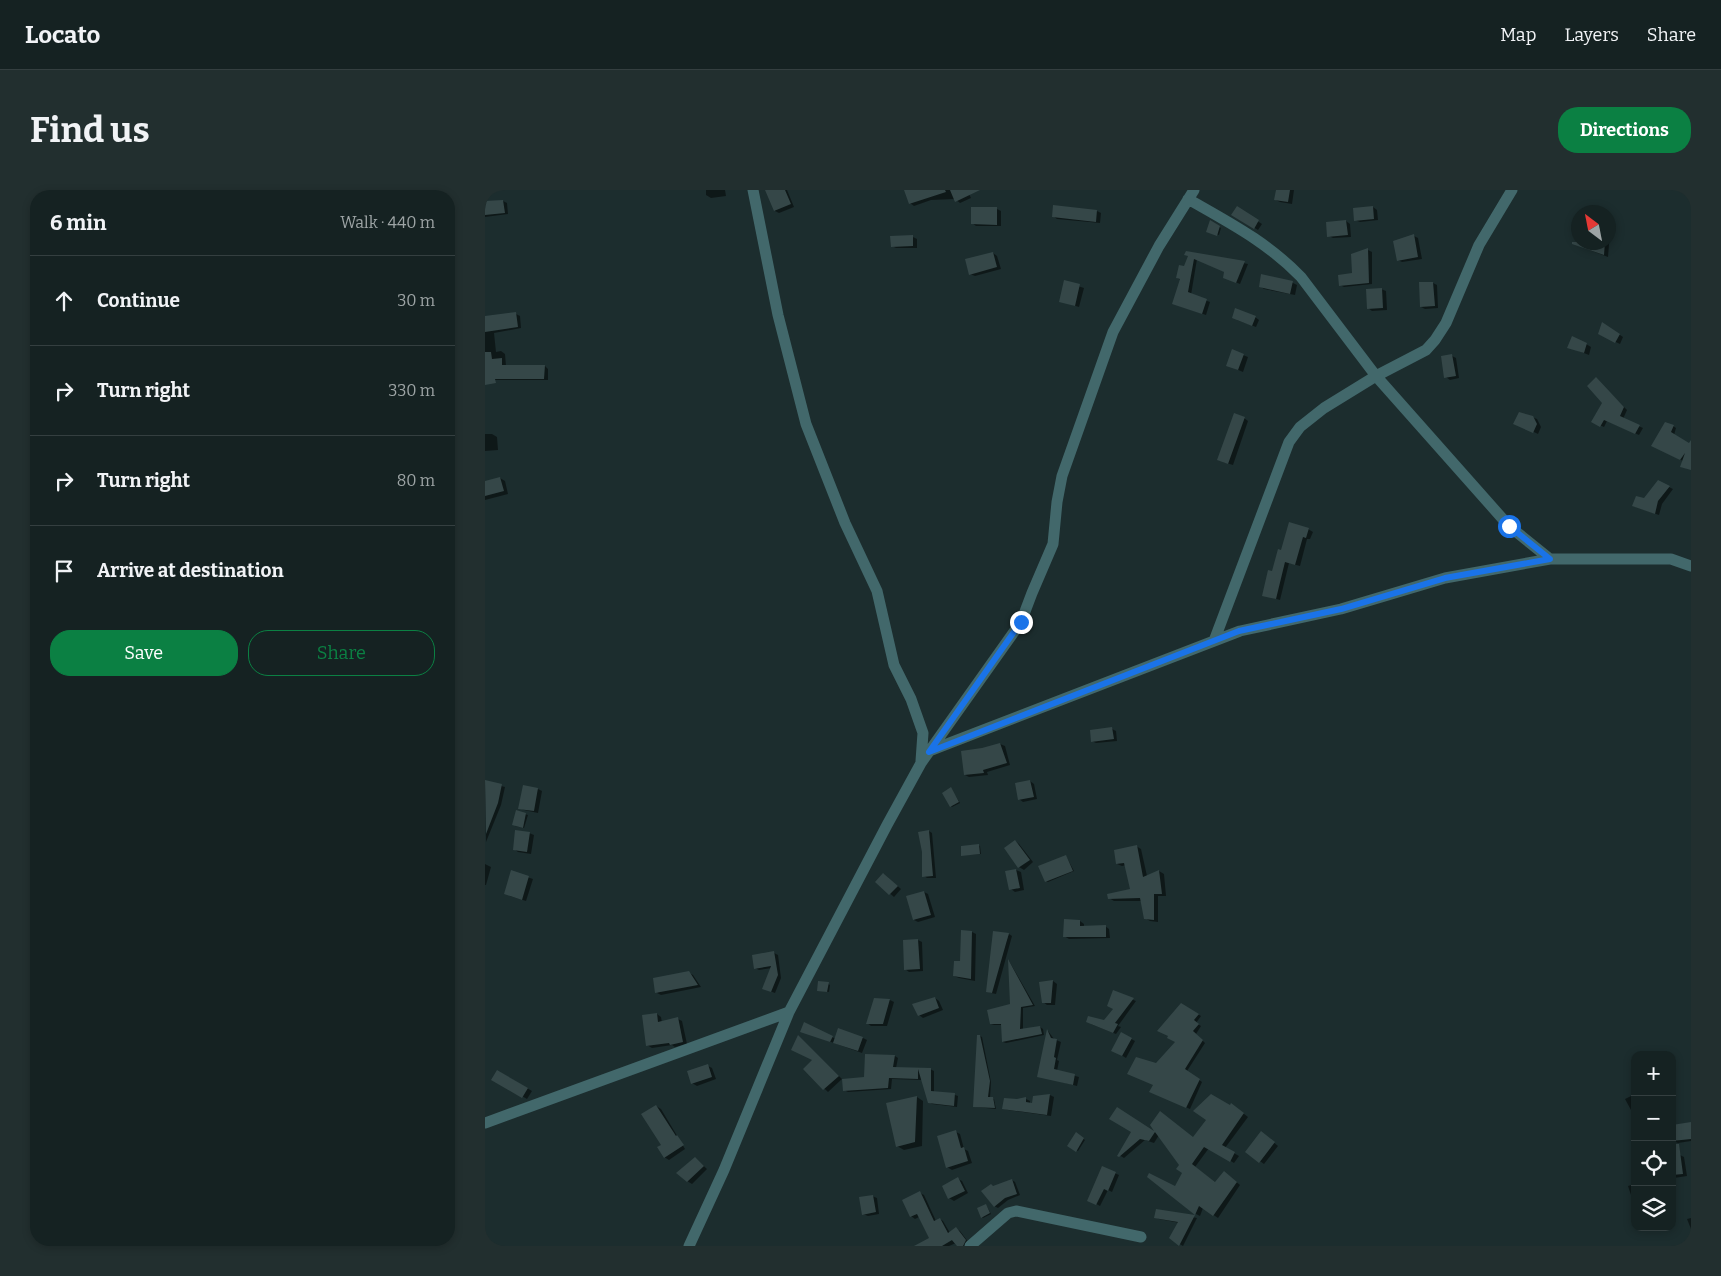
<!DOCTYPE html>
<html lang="en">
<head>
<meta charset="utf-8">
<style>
  :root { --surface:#152222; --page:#222f2f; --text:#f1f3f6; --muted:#9da4a5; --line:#343f40; --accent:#0b8043 }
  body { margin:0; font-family:Bitter,serif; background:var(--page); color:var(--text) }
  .controls { position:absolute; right:15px; bottom:15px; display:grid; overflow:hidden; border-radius:10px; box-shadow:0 2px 8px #0003 }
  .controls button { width:45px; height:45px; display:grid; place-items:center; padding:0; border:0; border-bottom:1px solid var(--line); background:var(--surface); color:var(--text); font:25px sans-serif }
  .compass { position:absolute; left:1086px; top:15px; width:45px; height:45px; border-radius:50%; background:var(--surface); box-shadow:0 2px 8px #0003; rotate:328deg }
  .stop { position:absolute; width:15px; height:15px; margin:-11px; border:4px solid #1a73e8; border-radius:50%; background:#fff }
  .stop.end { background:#1a73e8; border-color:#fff; box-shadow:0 1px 5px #0008 }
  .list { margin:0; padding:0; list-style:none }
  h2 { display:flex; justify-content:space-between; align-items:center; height:65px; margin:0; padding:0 20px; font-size:21px }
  h2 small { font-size:16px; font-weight:400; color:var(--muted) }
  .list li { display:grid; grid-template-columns:32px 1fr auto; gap:15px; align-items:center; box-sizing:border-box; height:90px; padding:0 20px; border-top:1px solid var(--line) }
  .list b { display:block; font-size:19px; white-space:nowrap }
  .list em { font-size:16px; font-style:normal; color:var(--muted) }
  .actions { display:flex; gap:10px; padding:15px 20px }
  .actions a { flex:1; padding:11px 0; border:1px solid var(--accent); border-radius:20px; text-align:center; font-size:18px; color:var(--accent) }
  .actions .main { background:var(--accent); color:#fff }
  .icon { flex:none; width:28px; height:28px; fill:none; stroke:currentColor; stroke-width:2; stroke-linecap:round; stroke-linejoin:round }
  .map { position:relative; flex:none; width:1206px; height:1056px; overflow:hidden; border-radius:20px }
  header { display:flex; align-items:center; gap:30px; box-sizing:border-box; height:70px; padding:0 25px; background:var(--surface); border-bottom:1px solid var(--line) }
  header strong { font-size:24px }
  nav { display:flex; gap:28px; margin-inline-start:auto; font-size:18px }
  .intro { display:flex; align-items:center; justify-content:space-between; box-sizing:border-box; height:120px; padding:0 30px }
  h1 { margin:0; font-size:35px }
  .button { padding:12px 22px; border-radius:20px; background:var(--accent); color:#fff; font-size:18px; font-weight:700 }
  main { display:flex; gap:30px; padding:0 30px }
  aside { flex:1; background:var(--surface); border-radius:20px; box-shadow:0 2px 8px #0003 }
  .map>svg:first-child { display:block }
</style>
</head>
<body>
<header>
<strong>Locato</strong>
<nav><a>Map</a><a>Layers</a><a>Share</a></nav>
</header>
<div class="intro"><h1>Find us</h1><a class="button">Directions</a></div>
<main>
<aside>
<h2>6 min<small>Walk · 440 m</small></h2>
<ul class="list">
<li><svg class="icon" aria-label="ahead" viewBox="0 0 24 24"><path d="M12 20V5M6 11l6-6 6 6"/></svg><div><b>Continue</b></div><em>30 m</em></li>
<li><svg class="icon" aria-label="right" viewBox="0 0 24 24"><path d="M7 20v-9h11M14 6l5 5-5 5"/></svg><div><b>Turn right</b></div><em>330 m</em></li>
<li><svg class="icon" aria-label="right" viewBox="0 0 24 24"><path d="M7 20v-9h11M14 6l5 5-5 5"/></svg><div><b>Turn right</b></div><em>80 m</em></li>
<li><svg class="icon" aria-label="arrive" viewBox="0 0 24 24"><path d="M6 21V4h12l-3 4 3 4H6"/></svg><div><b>Arrive at destination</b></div></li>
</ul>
<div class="actions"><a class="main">Save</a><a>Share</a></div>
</aside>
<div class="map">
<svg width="1206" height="1056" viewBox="0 0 1206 1056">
  <rect width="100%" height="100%" fill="#1c2d2e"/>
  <path fill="#0007" d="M 221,0 L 240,0 L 241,6 L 226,8 L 221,5 Z
    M 283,0 L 302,0 L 309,17 L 294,23 L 290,21 Z
    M 421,0 L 482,0 L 486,8 L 475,13 L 470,9 L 446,10 L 429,16 L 425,13 Z
    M 792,0 L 809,0 L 807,14 L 795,12 L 791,10 Z
    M 18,11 L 22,13 L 23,24 L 0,27 L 0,13 Z
    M 888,17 L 892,20 L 893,30 L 875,32 L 870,30 Z
    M 488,18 L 512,19 L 516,21 L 516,36 L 491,36 L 487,33 Z
    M 752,18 L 777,34 L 773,40 L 748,25 Z
    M 612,21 L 616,23 L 615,33 L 572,29 L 568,26 Z
    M 861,31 L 865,34 L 866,47 L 848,48 L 844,46 Z
    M 725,32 L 736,38 L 734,45 L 724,42 Z
    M 1124,41 L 1125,42 L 1123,67 L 1102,59 L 1098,52 L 1124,52 Z
    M 929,46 L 933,48 L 937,69 L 917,72 L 913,70 Z
    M 406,47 L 428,47 L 432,49 L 432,58 L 411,58 L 407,56 Z
    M 883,60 L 887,62 L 887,94 L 859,97 L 855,95 L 868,85 Z
    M 702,62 L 763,74 L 755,94 L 743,89 L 740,82 L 712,69 L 706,105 L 725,112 L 721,125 L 689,114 L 696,90 L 692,88 L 700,78 L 704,66 Z
    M 508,63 L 512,66 L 516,79 L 490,86 L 485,84 Z
    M 777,86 L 808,93 L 812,95 L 810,105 L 779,99 L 775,96 Z
    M 580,92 L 599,98 L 594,117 L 575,111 Z
    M 948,93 L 952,95 L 953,118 L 940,119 L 936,117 Z
    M 896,99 L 901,101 L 902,120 L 887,121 L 883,118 Z
    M 31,124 L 35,126 L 36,138 L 9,143 L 11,162 L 16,161 L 20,164 L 21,176 L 60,176 L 63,179 L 63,190 L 0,190 L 0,127 Z
    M 770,127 L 774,130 L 771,137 L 752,130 Z
    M 1122,136 L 1138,147 L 1135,154 L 1114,144 Z
    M 1101,154 L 1106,157 L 1104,165 L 1083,157 Z
    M 748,161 L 763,167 L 758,182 L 742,175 Z
    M 967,166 L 971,168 L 974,188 L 965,190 L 961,187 Z
    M 1111,189 L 1142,220 L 1138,229 L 1158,238 L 1154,245 L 1122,231 L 1119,237 L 1108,232 L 1119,213 Z
    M 1047,227 L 1052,229 L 1056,237 L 1053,244 L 1034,235 Z
    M 759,228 L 763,231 L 748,275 L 738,272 Z
    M 1188,236 L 1191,238 L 1189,245 L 1206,256 L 1206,279 L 1196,277 L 1198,271 L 1168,256 Z
    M 0,244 L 7,244 L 12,247 L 13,260 L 0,261 Z
    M 15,288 L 20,291 L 23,304 L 0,310 L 0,292 Z
    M 1174,292 L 1188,299 L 1177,314 L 1174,325 L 1148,316 L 1160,309 Z
    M 823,339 L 828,342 L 825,349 L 822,349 L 815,376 L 804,373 L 795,410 L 779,405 L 797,361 Z
    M 627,539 L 631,541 L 632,551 L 611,553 L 607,551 Z
    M 515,554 L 520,556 L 525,575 L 502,582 L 503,585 L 484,587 L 480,585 Z
    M 545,591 L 549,594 L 552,609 L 538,612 L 534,609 Z
    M 0,592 L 20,597 L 16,615 L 1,652 Z
    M 53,599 L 57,601 L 53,623 L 39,620 L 35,618 Z
    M 466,599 L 475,613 L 467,617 L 466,616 Z
    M 32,622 L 43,625 L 39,638 L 30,636 Z
    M 444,641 L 447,643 L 451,688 L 442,688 L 439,686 L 438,662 Z
    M 44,643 L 49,645 L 46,664 L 33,662 L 29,659 Z
    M 530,651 L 534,654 L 548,672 L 539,680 L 534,677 L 520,659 Z
    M 493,655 L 495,656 L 496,664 L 478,665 Z
    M 651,656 L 656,659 L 662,686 L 674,681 L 679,684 L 681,706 L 673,706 L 673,732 L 665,731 L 660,728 L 657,711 L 629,711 L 624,708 L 646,700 L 641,675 L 637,676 L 632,674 Z
    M 581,666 L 589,681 L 563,692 L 561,691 Z
    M 0,674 L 6,677 L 1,695 L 0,695 Z
    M 531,680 L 536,682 L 539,700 L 530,702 L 526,699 L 522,682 Z
    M 27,682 L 48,689 L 41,711 L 25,706 Z
    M 399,684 L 416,699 L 409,707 L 392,692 Z
    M 439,702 L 443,704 L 450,727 L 433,732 L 429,730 Z
    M 595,731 L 599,734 L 599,737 L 620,736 L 624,739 L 625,748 L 584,749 L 579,746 Z
    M 487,742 L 491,744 L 490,791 L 474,788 L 469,786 Z
    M 524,744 L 527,746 L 511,804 L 506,803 L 502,801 Z
    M 433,750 L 437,752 L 438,781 L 424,782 L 420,779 L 419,751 Z
    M 289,763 L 293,765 L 296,788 L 290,803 L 282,800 L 287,778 L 274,780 L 270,778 Z
    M 524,771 L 550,816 L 538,818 L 538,840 L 555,837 L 558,839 L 559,845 L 521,853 L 518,852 L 518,835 L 509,835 L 506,834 L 527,815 Z
    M 204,783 L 208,785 L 216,797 L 176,805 L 172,803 Z
    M 568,791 L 572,794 L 570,815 L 562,815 L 558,812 L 556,793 Z
    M 343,794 L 345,795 L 344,802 L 333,800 Z
    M 629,802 L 651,811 L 633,836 L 636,837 L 631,844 L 606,834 L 620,832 L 630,819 Z
    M 450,808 L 454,811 L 458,820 L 438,828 L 434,825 Z
    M 390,809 L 405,810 L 409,812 L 402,836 L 386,836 L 382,833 Z
    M 697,815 L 716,826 L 711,833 L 716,836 L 711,844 L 720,853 L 702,881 L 717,892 L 705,919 L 669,903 L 672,875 L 692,852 Z
    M 172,824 L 176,827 L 177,833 L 193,829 L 197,831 L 202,854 L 190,857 L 187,855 L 167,858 L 162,855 Z
    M 563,841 L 569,849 L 576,852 L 572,870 L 574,871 L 572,881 L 594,887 L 592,896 L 554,886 Z
    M 321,843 L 347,847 L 351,849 L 378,848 L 382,850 L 377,863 Z
    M 637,844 L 650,851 L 641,868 L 628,860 Z
    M 495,846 L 497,847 L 506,892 L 505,908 L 509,909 L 511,919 L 491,917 Z
    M 314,847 L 357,889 L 343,902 L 319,879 L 328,870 Z
    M 381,866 L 410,866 L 413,868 L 411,878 L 445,879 L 449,881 L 449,902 L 470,905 L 473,906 L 472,917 L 447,914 L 444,912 L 438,890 L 407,889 L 406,899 L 363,902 L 359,900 L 380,888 Z
    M 223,876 L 227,878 L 231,889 L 212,896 L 207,893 Z
    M 13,881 L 47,901 L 42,909 L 8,889 Z
    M 1150,904 L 1150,922 L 1146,920 L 1140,909 Z
    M 565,905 L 569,907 L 566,926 L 523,920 L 518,918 L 532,910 L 541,909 L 545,911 L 545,914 L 548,914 L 550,907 Z
    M 432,907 L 438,911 L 437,956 L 419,960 L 412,956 Z
    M 171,916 L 176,919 L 200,959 L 184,970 L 179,967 Z
    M 745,917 L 750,917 L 763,927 L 740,958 L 754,966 L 749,973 L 724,958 L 710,977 L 731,993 L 743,985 L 755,995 L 733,1028 L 718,1018 L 715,1026 L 711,1024 L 663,987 L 691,997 L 698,982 L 696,975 L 674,945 L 669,953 L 660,950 L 639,968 L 634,965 L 648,942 L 632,919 L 673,944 L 709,948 Z
    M 1206,934 L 1206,951 L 1193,953 L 1188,951 Z
    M 471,942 L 475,944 L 479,959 L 483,961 L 487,973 L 467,980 L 462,977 Z
    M 591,944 L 600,950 L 593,961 L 584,956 Z
    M 780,945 L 793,956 L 779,974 L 762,962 Z
    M 1195,965 L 1199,967 L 1202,986 L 1189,988 L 1187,987 L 1187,966 Z
    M 210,968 L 222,979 L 207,994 L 202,991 Z
    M 618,978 L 634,985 L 627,1002 L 623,1000 L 615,1016 L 604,1010 Z
    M 473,989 L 477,991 L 483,1003 L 469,1011 L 464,1008 Z
    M 527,990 L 530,992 L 535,1005 L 523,1010 L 513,1018 L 509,1016 L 509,997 Z
    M 1150,994 L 1150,1017 L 1143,996 Z
    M 435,1003 L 439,1005 L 451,1031 L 455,1029 L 458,1031 L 465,1043 L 471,1039 L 475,1041 L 484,1053 L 482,1056 L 473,1056 L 471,1053 L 464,1056 L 435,1056 L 446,1048 L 434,1027 L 430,1029 L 426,1026 Z
    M 387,1006 L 392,1008 L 394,1024 L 383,1026 L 378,1024 Z
    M 501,1015 L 506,1024 L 498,1028 L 497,1027 Z
    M 672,1020 L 712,1028 L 698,1056 L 685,1048 L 695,1033 L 674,1029 L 671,1027 Z
    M 1206,1028 L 1206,1039 L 1202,1029 Z"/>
  <path fill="#354748" d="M 280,0 L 300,0 L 306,14 L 289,21 Z
    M 419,0 L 460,0 L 461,2 L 424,14 Z
    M 465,0 L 495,0 L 470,12 Z
    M 791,0 L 805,0 L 803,12 L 789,10 Z
    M 18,10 L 20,23 L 0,25 L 0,11 Z
    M 568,15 L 612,20 L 611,32 L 567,27 Z
    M 752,16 L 774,30 L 769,39 L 746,25 Z
    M 888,16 L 889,29 L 869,31 L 868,18 Z
    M 486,17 L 512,17 L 512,35 L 486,34 Z
    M 725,30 L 735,36 L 732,46 L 721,42 Z
    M 861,30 L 863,45 L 842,47 L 841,32 Z
    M 929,44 L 933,67 L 912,71 L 908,51 Z
    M 428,45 L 428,56 L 406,57 L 405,46 Z
    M 1087,52 L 1120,52 L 1119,65 L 1087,54 Z
    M 883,58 L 884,93 L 854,96 L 853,85 L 867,83 L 866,64 Z
    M 701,61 L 760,71 L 751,93 L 738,88 L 739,82 L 709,69 L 703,102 L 722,109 L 717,124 L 687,114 L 695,89 L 691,88 L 694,75 L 699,76 L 703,66 L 699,65 Z
    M 508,62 L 512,77 L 484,85 L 480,69 Z
    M 776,84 L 808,91 L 805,104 L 774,97 Z
    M 579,90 L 595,94 L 590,116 L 574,112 Z
    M 934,92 L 948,92 L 950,116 L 935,117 Z
    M 897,98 L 898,118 L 882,119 L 881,99 Z
    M 750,118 L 771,126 L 767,136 L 747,128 Z
    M 31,122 L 33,137 L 0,142 L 0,126 Z
    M 1117,132 L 1135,144 L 1130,153 L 1113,144 Z
    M 1087,146 L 1102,153 L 1099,163 L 1082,158 Z
    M 747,159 L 759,164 L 753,180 L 741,176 Z
    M 0,162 L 6,162 L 7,169 L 17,168 L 17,175 L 60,175 L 59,189 L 10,189 L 11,193 L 0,195 Z
    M 967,164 L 971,186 L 959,188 L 956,166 Z
    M 1111,187 L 1139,217 L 1135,226 L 1155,235 L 1150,244 L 1119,230 L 1115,237 L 1106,232 L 1117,213 L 1102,196 Z
    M 1034,222 L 1048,226 L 1052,234 L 1048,243 L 1028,234 Z
    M 749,223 L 760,227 L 743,274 L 732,270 Z
    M 1180,232 L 1189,235 L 1186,242 L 1204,253 L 1206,250 L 1206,280 L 1195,277 L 1200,263 L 1195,270 L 1166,256 Z
    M 15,287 L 19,301 L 0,306 L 0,291 Z
    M 1173,290 L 1185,296 L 1173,311 L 1170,324 L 1147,316 L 1151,306 L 1159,308 Z
    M 804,332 L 824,338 L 821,348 L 818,347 L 810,375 L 800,372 L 791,409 L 777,406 L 783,380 L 787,381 L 793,359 L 796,360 Z
    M 627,537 L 629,549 L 606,552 L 605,540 Z
    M 515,553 L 522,573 L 498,580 L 499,583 L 479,585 L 476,561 L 497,558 Z
    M 0,590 L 17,594 L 13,613 L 1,644 Z
    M 545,590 L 549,607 L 533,610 L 530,593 Z
    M 38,595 L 53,598 L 49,621 L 33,619 Z
    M 466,597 L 474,612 L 465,617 L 457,603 Z
    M 31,620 L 41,623 L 38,638 L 27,635 Z
    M 30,640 L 45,642 L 42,662 L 28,660 Z
    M 444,640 L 448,686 L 437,687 L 437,662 L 433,642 Z
    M 530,650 L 545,670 L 533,678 L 519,658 Z
    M 494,654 L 495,664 L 476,666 L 476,656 Z
    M 652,655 L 658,687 L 674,680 L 677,704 L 669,704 L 669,730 L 659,729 L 655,708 L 623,709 L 622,704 L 645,699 L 639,673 L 631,674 L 629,660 Z
    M 581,665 L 588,681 L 560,692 L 553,676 Z
    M 531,679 L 535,698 L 524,700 L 520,681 Z
    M 26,680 L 44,686 L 37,710 L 19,704 Z
    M 398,683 L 413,696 L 404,705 L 390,692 Z
    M 439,701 L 446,725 L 428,730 L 421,706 Z
    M 579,729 L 595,730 L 595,736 L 621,735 L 621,747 L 578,747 Z
    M 476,740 L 487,741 L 486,789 L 468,786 L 469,771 L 475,771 Z
    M 508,741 L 524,743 L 507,803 L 501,802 Z
    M 433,749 L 435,779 L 419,780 L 418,750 Z
    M 289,761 L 293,785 L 286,802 L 277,799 L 286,776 L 269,779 L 267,765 Z
    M 523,769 L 548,815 L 536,817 L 535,839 L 555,836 L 557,844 L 517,852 L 516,834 L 505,834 L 502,820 L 525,814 Z
    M 204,781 L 213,795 L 170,803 L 168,788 Z
    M 568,790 L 566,813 L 557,813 L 554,792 Z
    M 333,791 L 344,792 L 342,802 L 332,801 Z
    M 628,800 L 649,808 L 630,833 L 633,834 L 628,843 L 601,832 L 603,826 L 619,830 L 628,819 L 622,816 Z
    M 450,807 L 454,818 L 433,826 L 427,814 Z
    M 389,808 L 405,809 L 398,834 L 381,834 Z
    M 696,813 L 714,824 L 709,830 L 714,834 L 708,841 L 718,850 L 700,879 L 715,889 L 701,918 L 664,902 L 668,895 L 642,884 L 651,867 L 671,873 L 690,852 L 682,848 L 683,846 L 672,841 Z
    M 172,823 L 173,832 L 193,827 L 198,852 L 185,855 L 184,853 L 161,856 L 157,825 Z
    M 319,832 L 348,846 L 345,852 L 315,842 Z
    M 353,838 L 378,847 L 373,861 L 348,853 Z
    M 562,839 L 566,848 L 572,849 L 569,867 L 571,868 L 569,879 L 590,884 L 588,895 L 552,887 Z
    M 636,842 L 647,848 L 637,866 L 626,861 Z
    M 313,845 L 354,886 L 338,900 L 318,879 L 327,870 L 306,860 Z
    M 492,845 L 495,845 L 505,891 L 503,907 L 508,907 L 510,918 L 488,917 Z
    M 380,864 L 410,865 L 408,877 L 446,878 L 446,901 L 470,903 L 469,916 L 443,913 L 433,879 L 433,889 L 404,888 L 403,898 L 358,901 L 357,889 L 379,887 Z
    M 223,874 L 227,887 L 206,894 L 202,881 Z
    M 12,880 L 43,898 L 37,908 L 6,890 Z
    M 565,904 L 562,925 L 517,919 L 519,908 L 532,909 L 541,907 L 541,912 L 547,913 L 548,906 Z
    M 726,904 L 745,915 L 746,913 L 759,923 L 737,955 L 750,962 L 745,972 L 719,957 L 707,974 L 730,992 L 739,981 L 752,992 L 728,1026 L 714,1016 L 710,1025 L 662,987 L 664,983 L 690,996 L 697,983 L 691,979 L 694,975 L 670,942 L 664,951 L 655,949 L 634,967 L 632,966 L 646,942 L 624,929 L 632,917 L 669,941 L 665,935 L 675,921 L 708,947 L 721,930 L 708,921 Z
    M 432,906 L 430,952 L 411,957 L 401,913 Z
    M 171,915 L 191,946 L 192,945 L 199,955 L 179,968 L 172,957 L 176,955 L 156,924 Z
    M 1206,932 L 1206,949 L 1187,951 L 1187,935 Z
    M 471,940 L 476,958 L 479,957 L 483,971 L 461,978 L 452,946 Z
    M 776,941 L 790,952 L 774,973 L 760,962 Z
    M 591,942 L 599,948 L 591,962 L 582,956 Z
    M 1187,954 L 1194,954 L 1198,984 L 1187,985 Z
    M 210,967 L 219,976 L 202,992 L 191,983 Z
    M 617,976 L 631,982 L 623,1001 L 619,999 L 611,1015 L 602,1011 Z
    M 473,987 L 480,1001 L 463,1009 L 457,996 Z
    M 527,989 L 532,1004 L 520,1008 L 509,1017 L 496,1001 L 506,994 L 508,996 Z
    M 435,1001 L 449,1031 L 455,1028 L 463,1043 L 471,1037 L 481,1050 L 478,1056 L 472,1056 L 466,1049 L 467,1050 L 457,1056 L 429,1056 L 444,1048 L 432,1024 L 425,1027 L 417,1010 Z
    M 388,1005 L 391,1022 L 377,1025 L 374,1007 Z
    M 501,1014 L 505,1023 L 496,1028 L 492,1018 Z
    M 671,1019 L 710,1025 L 694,1056 L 684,1048 L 693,1032 L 669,1028 Z"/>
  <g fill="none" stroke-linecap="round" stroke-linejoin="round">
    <path stroke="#42686b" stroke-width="11" d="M 268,0 L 293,125 L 321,234 L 360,333 L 392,401 L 409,475 L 426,509 L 438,543 L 436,571
      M 703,9 C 745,33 782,52 816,87 L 891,186 L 1024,336 L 1065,369 L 1186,369 L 1206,376
      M 729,451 L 804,252 L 815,237 L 839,218 L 891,186 L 941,160 L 950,150 L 961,133 L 994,55 L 1027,0
      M 444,561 L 755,441 L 856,419 L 960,388 L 1065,369
      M 0,933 L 304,822
      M 204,1056 L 239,980 L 304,822 L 402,635 L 436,573 L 536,432 L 547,403 L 568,354 L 572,312 L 577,286 L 628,142 L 674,56 L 709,0
      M 485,1056 L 523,1023 L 531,1021 L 656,1047"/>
  </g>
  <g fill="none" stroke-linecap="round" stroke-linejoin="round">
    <path stroke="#1a73e8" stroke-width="6" d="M 536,432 L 444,562 L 754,441 L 856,419 L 960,388 L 1065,369 L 1024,336"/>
  </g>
</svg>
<div class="controls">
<button>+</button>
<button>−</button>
<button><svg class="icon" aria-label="locate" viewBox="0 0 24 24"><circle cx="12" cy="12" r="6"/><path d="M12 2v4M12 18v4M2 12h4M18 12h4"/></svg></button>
<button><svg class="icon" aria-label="layers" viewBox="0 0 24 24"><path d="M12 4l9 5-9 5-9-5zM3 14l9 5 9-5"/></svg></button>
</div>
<svg class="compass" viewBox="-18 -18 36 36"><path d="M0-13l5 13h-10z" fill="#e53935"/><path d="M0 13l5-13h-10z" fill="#9da4a5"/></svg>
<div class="stop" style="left:1024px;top:336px"></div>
<div class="stop end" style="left:536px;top:432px"></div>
</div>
</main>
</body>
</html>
